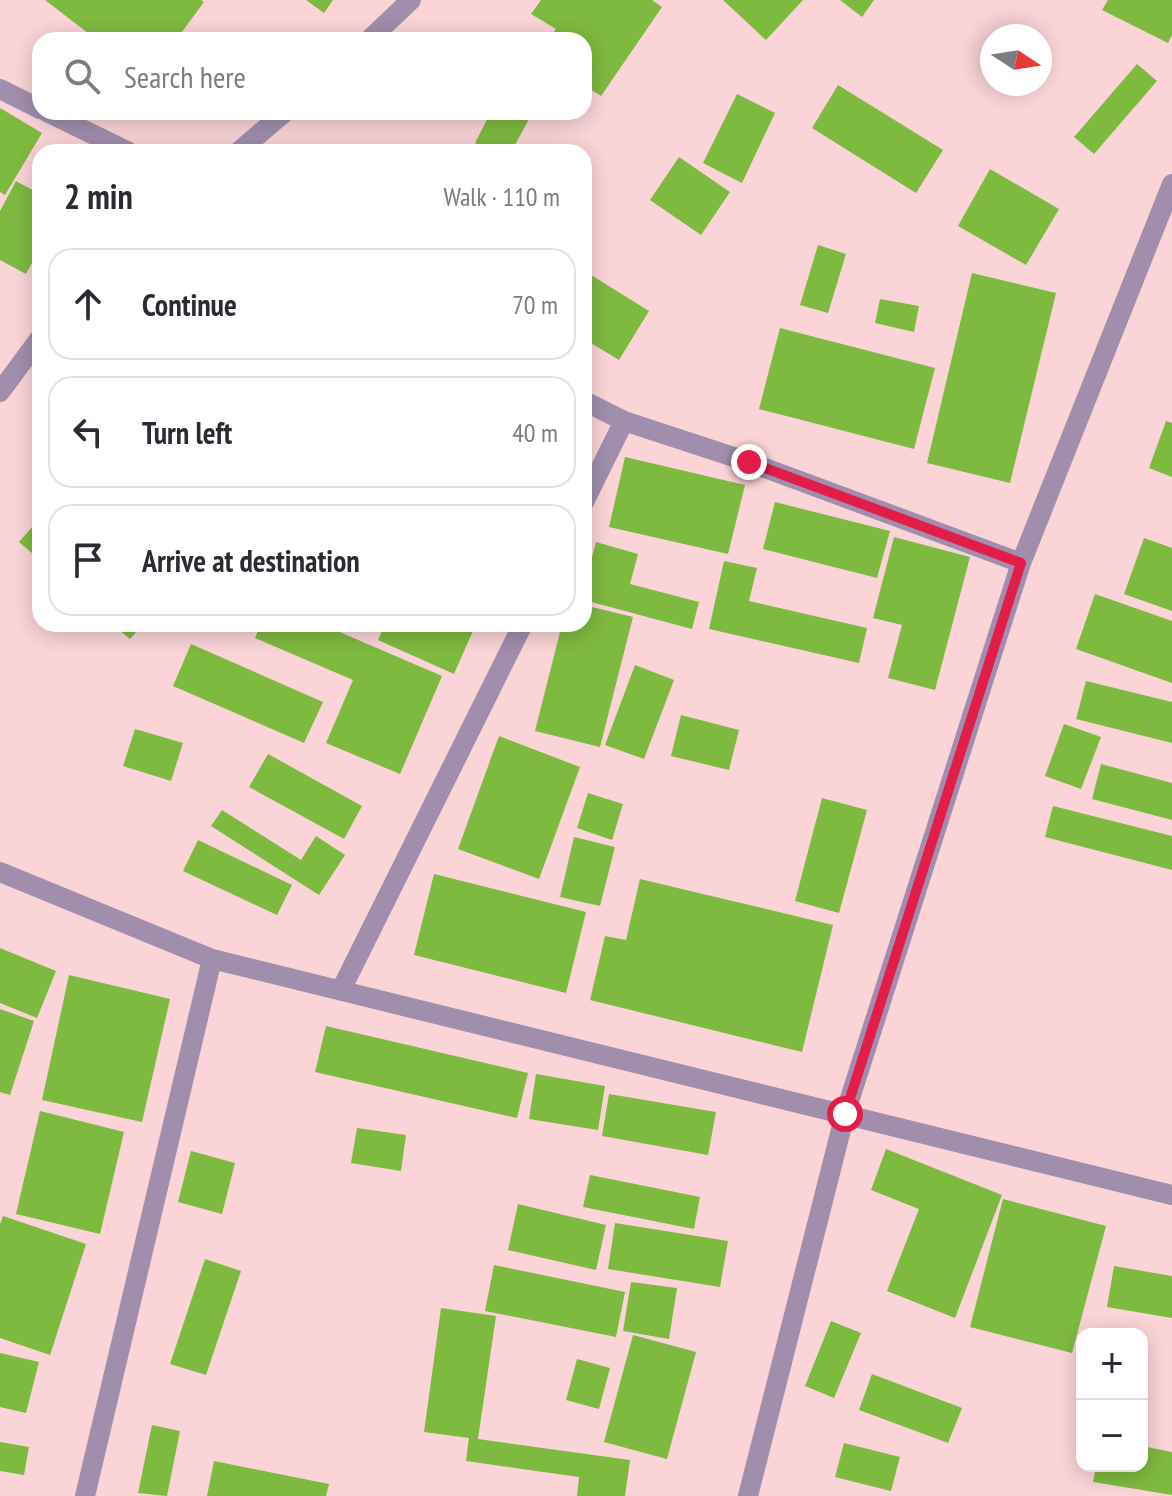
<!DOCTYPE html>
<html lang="en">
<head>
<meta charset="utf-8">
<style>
  :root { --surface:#fff; --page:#f7f7f7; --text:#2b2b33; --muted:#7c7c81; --line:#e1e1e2 }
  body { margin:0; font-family:"PT Sans Narrow",sans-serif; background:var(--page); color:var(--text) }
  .controls { position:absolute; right:24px; bottom:24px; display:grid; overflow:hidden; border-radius:16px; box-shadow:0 4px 20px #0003 }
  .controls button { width:72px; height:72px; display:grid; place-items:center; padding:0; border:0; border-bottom:2px solid var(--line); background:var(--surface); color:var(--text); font:40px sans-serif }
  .compass { position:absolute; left:980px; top:24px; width:72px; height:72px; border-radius:50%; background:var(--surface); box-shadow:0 4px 20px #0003; rotate:102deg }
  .stop { position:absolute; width:24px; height:24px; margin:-18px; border:6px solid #e11d48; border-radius:50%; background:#fff }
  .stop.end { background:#e11d48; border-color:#fff; box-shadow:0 2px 8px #0008 }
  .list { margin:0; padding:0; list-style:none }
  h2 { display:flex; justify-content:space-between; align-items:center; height:104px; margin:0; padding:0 32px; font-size:34px }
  h2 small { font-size:26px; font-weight:400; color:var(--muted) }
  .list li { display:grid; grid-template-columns:52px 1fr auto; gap:24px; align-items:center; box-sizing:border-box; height:112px; margin:0 16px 16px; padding:0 16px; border:2px solid var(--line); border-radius:24px }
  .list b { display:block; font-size:30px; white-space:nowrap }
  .list em { font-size:26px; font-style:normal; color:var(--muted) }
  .icon { flex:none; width:44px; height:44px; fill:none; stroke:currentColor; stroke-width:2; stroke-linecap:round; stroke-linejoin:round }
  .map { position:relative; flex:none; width:1172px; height:1496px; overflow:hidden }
  .search { position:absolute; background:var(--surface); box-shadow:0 4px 20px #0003; left:32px; top:32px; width:560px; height:88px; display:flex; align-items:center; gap:20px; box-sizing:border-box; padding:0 28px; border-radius:24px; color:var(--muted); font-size:30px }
  .panel { position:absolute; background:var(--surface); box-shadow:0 4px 20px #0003; left:32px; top:144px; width:560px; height:488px; border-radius:24px }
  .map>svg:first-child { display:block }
</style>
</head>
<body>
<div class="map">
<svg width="1172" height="1496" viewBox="0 0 1172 1496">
  <rect width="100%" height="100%" fill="#fad4d7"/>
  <path fill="#7eb940" d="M 45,0 L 201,0 L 204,2 L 176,40 L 97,40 Z
    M 306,0 L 333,0 L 324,13 Z
    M 541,0 L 652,0 L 662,7 L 601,96 L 584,85 L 584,40 L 549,40 L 556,29 L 531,14 Z
    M 723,0 L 803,0 L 766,40 Z
    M 840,0 L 874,0 L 862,17 Z
    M 1108,0 L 1172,0 L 1172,35 L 1168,43 L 1102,10 Z
    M 1137,64 L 1157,81 L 1094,154 L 1074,137 Z
    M 838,85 L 943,150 L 916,193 L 812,128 Z
    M 737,94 L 775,113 L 742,183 L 703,163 Z
    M 0,108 L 42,133 L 5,195 L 0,192 Z
    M 491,112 L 533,112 L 511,152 L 491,152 L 475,143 Z
    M 679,157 L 730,192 L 701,235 L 650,200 Z
    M 990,169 L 1059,209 L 1026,265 L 958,226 Z
    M 16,181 L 40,194 L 40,248 L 26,274 L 0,260 L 0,211 Z
    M 818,245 L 846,254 L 828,313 L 800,305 Z
    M 972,273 L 1056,293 L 1010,483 L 927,463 Z
    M 591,275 L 649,311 L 619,360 L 584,339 L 584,287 Z
    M 880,299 L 919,306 L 914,332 L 875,323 Z
    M 780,328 L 935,368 L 914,449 L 759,409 Z
    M 1166,421 L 1172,423 L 1172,477 L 1149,468 Z
    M 625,457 L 745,485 L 728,554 L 609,527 Z
    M 775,502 L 890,531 L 877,578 L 763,549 Z
    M 40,518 L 40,560 L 19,542 Z
    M 894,537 L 970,557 L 935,690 L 888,678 L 902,625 L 873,618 Z
    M 1144,538 L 1172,548 L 1172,611 L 1124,594 Z
    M 596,542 L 638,554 L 630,584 L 699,602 L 692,629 L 584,600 L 584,588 Z
    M 724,561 L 757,568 L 749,601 L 867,628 L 859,663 L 709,629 Z
    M 1095,594 L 1172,621 L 1172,683 L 1076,649 Z
    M 584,605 L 633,617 L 600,747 L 535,731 L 562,624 L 584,624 Z
    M 112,624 L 143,624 L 130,639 Z
    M 261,624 L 321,624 L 442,676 L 400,774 L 326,743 L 353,680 L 255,638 Z
    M 385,624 L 476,624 L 454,674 L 378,640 Z
    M 191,644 L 323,702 L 304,743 L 173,686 Z
    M 635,665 L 674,680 L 644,759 L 605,745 Z
    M 1086,681 L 1172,702 L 1172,743 L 1076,719 Z
    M 681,715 L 739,730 L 729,770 L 671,756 Z
    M 1064,724 L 1101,737 L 1081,789 L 1045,776 Z
    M 135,729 L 183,743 L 171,781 L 123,766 Z
    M 499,736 L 580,767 L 539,879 L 458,849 Z
    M 268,754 L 362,806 L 344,839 L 249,787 Z
    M 1101,764 L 1172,783 L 1172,820 L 1092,799 Z
    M 588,793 L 623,804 L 612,840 L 577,828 Z
    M 822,798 L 867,810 L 839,913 L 795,901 Z
    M 1053,806 L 1172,836 L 1172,870 L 1045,837 Z
    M 222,810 L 301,860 L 316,836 L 345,855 L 319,895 L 211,826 Z
    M 574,837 L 615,847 L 600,906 L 560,897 Z
    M 198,840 L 292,885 L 277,915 L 183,871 Z
    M 434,874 L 586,912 L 566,993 L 414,955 Z
    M 640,879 L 833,925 L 802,1052 L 590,1000 L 605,936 L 626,940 Z
    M 0,948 L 56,971 L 37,1018 L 0,1003 Z
    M 69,975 L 170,999 L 142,1122 L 42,1100 Z
    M 0,1009 L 34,1021 L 10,1095 L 0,1092 Z
    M 326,1026 L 528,1073 L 517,1118 L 315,1072 Z
    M 536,1074 L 605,1086 L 598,1130 L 529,1119 Z
    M 609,1094 L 716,1112 L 708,1155 L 602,1136 Z
    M 40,1111 L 124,1132 L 100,1234 L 16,1214 Z
    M 357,1128 L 406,1135 L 401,1171 L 351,1163 Z
    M 886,1149 L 1002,1195 L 955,1318 L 887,1291 L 919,1209 L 871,1190 Z
    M 191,1151 L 235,1163 L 222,1214 L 178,1202 Z
    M 590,1175 L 700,1197 L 694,1229 L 583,1207 Z
    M 1003,1199 L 1106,1226 L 1072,1353 L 970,1327 Z
    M 518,1204 L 606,1225 L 596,1270 L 508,1250 Z
    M 3,1216 L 86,1244 L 50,1355 L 0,1338 L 0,1224 Z
    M 615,1223 L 728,1241 L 720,1287 L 608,1269 Z
    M 205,1259 L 241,1271 L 206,1375 L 170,1364 Z
    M 494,1265 L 625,1292 L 616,1337 L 485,1311 Z
    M 1114,1266 L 1172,1276 L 1172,1318 L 1107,1307 Z
    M 631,1282 L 677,1288 L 669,1339 L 623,1331 Z
    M 441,1308 L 496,1316 L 478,1439 L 630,1460 L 625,1496 L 577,1496 L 579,1477 L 466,1461 L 469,1438 L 424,1432 Z
    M 831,1321 L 861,1333 L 834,1398 L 805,1386 Z
    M 633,1335 L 696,1352 L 667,1459 L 604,1442 Z
    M 0,1353 L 39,1362 L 26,1413 L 0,1407 Z
    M 577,1359 L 610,1368 L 599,1409 L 566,1400 Z
    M 872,1374 L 962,1408 L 948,1443 L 859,1410 Z
    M 152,1425 L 180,1431 L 167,1496 L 138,1493 Z
    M 0,1442 L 29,1447 L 24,1475 L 0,1471 Z
    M 844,1443 L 900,1457 L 891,1491 L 835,1477 Z
    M 1142,1446 L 1172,1452 L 1172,1495 L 1093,1482 L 1096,1466 L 1142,1466 Z
    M 214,1461 L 329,1484 L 326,1496 L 207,1496 Z"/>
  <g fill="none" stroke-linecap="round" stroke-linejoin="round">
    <path stroke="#a08eac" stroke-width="20" d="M 369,40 L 411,0
      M 0,89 L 40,109
      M 47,112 L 129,152
      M 238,152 L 285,112
      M 0,392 L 40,338
      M 584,401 L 624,421 L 749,462 L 1021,563
      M 584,502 L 624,421
      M 0,872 L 212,959 L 1172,1195
      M 341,990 L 523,624
      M 85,1496 L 212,959
      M 748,1496 L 845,1114 L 1021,563 L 1172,184"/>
  </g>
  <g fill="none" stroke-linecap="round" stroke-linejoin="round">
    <path stroke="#e11d48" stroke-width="10" d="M 749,462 L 1021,563 L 845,1114"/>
  </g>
</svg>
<div class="controls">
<button>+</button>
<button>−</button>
</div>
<svg class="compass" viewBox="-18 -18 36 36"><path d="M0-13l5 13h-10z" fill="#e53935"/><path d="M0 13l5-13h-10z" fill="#7c7c81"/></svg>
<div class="stop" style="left:845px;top:1114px"></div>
<div class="stop end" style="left:749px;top:462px"></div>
<div class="search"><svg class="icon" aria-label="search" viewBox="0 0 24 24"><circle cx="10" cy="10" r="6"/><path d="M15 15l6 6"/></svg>Search here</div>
<section class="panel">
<h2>2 min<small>Walk · 110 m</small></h2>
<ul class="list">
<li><svg class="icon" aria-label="ahead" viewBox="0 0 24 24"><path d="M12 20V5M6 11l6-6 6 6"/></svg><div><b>Continue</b></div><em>70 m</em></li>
<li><svg class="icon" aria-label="left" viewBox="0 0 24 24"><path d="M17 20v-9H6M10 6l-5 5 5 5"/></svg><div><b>Turn left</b></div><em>40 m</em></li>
<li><svg class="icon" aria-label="arrive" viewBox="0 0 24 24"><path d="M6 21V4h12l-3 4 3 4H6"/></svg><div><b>Arrive at destination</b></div></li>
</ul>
</section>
</div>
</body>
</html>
